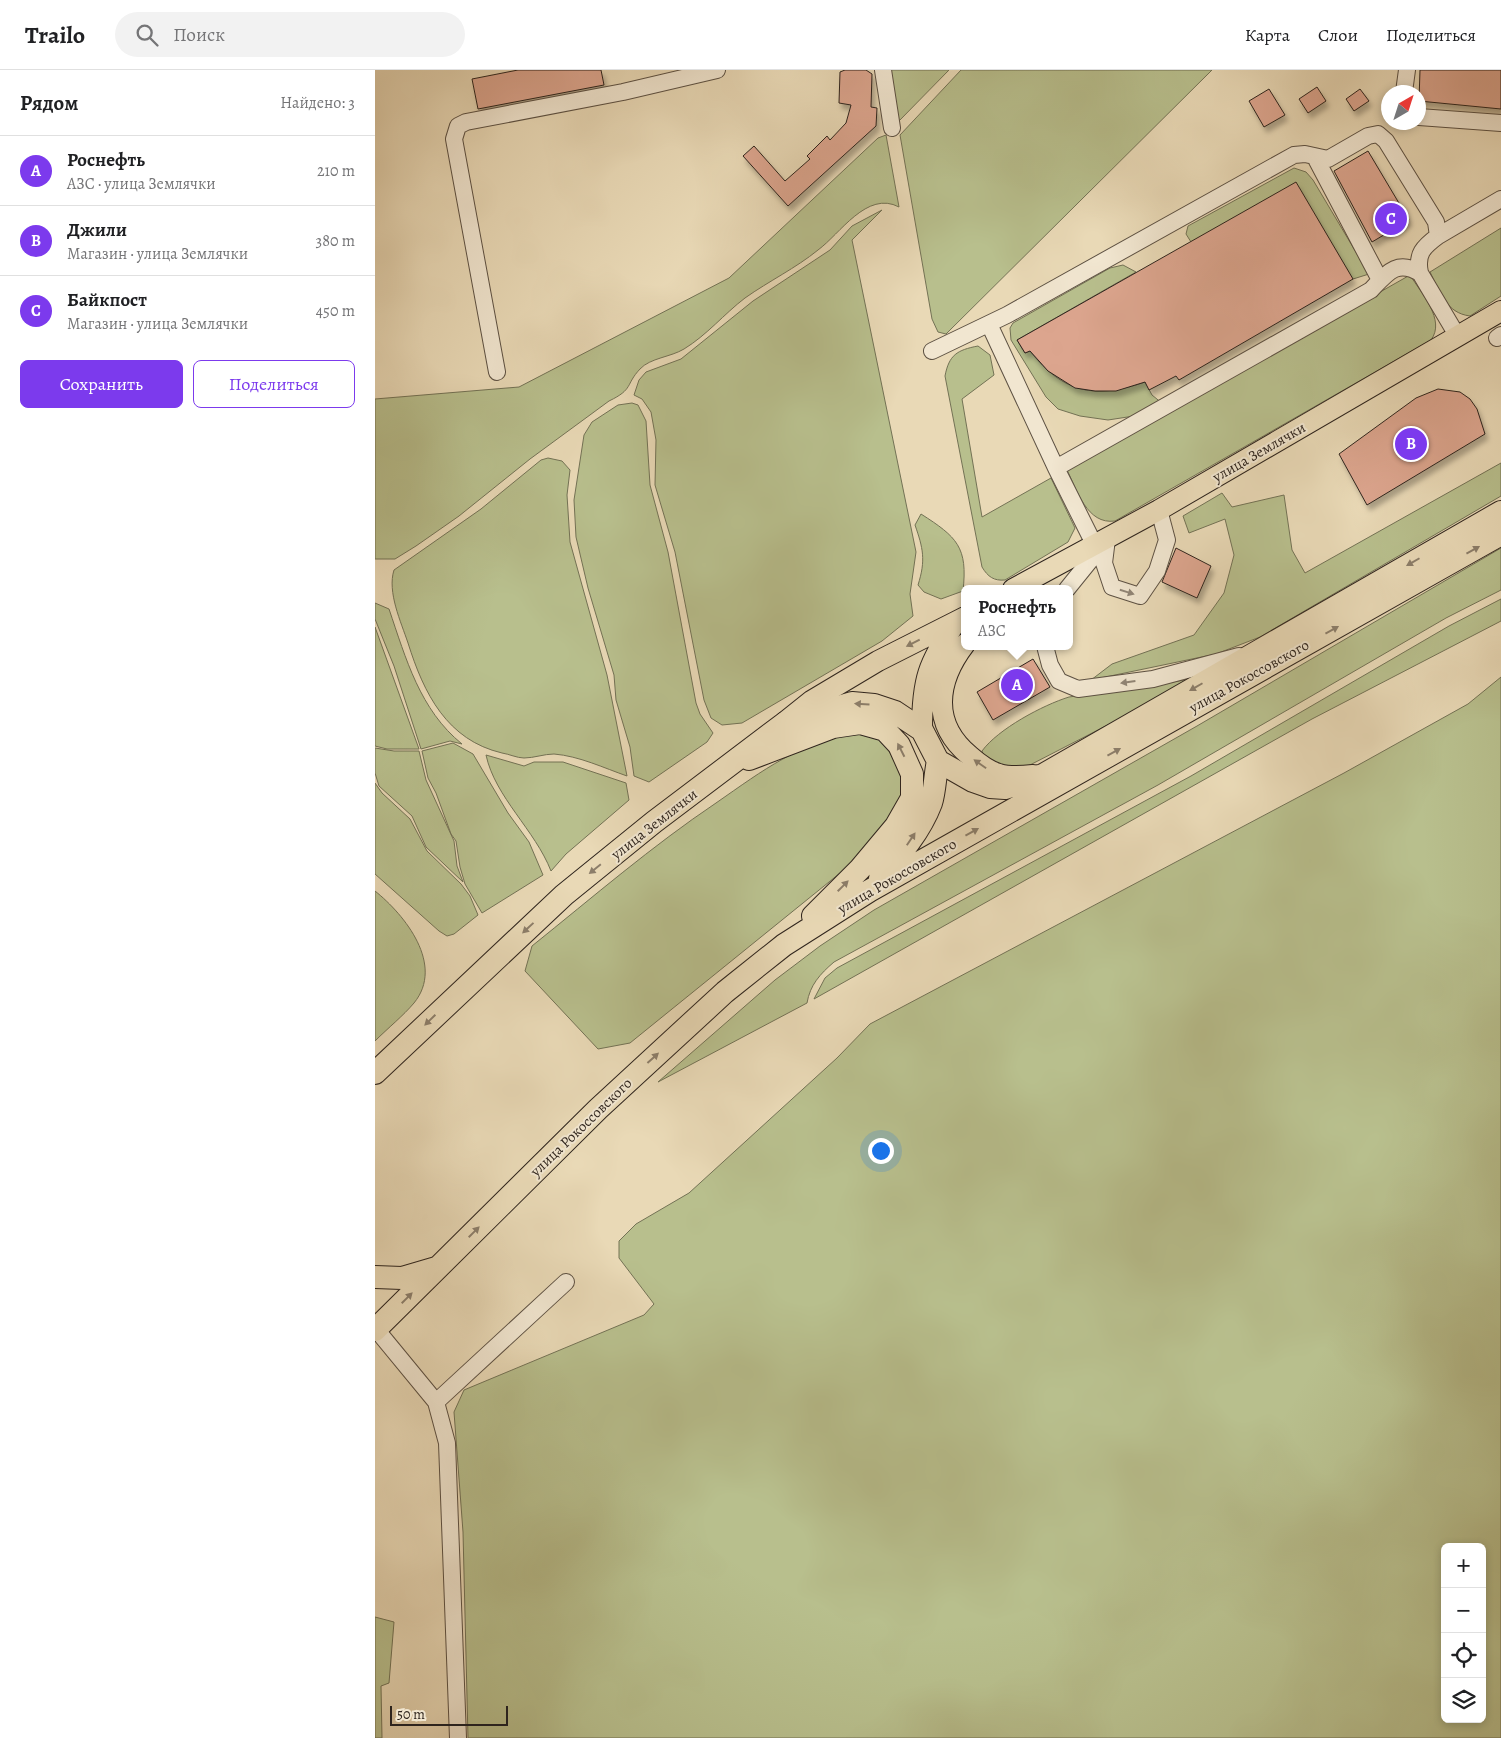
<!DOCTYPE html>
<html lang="ru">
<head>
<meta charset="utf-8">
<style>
  :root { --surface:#fff; --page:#f2f2f2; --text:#202124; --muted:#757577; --line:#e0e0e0; --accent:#7c3aed }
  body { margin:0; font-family:Alegreya,serif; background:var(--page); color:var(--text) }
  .controls { position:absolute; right:15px; bottom:15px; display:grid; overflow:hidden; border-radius:8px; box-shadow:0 2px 8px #0003 }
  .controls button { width:45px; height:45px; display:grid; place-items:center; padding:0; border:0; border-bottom:1px solid var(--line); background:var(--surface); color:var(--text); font:25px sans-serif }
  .compass { position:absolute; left:1006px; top:15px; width:45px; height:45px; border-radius:50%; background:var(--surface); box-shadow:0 2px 8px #0003; rotate:39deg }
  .scale { position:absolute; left:15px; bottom:12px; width:118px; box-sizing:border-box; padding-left:5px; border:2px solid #2e241d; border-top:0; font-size:14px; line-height:18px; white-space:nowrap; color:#2e241d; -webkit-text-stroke:4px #f1e6d0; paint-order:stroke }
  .you { position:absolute; left:505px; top:1080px; width:18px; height:18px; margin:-12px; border:4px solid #fff; border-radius:50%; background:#1a73e8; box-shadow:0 0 0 8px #1a73e833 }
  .badge { display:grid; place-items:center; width:32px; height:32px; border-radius:50%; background:var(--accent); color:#fff; font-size:16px; font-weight:700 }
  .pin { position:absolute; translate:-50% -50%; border:2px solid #fff; box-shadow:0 1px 5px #0006 }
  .popup { position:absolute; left:586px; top:515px; width:112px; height:65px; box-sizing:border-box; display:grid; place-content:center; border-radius:8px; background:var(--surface); filter:drop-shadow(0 1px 4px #0005); font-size:16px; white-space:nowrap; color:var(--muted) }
  .popup b { font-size:19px; color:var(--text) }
  .popup::after { content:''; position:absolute; left:50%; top:100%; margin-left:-10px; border:10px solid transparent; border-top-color:var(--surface) }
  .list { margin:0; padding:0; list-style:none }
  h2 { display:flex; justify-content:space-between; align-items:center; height:65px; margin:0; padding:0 20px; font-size:21px }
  h2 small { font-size:16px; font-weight:400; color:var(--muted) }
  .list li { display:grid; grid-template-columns:32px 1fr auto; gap:15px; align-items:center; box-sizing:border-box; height:70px; padding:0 20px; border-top:1px solid var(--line) }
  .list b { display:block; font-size:19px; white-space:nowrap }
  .list p { margin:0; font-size:16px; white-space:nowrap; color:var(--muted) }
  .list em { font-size:16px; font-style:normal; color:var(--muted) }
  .actions { display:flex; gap:10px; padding:15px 20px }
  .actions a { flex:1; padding:11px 0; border:1px solid var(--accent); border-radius:8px; text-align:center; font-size:18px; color:var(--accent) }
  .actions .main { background:var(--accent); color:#fff }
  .icon { flex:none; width:28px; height:28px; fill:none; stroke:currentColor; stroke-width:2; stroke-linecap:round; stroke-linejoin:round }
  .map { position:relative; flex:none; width:1126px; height:1668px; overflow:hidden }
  header { display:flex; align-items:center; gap:30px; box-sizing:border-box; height:70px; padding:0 25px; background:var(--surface); border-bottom:1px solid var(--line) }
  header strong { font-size:24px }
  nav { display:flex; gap:28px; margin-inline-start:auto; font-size:18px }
  .search { width:350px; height:45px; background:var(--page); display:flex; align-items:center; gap:12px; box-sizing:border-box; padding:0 18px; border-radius:28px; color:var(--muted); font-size:19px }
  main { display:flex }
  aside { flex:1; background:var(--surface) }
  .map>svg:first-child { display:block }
</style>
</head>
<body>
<header>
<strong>Trailo</strong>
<div class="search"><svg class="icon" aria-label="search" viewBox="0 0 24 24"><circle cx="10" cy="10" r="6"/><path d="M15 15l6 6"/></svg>Поиск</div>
<nav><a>Карта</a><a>Слои</a><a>Поделиться</a></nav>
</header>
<main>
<aside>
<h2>Рядом<small>Найдено: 3</small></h2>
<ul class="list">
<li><span class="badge">A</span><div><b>Роснефть</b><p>АЗС · улица Землячки</p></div><em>210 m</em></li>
<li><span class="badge">B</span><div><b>Джили</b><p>Магазин · улица Землячки</p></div><em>380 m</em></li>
<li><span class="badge">C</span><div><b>Байкпост</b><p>Магазин · улица Землячки</p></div><em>450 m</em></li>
</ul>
<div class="actions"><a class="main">Сохранить</a><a>Поделиться</a></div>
</aside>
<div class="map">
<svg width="1126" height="1668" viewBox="0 0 1126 1668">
  <defs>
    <filter id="shadow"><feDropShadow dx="3" dy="5.5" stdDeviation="2.5" flood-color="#0004"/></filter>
  </defs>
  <rect width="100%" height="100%" fill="#e9d9b6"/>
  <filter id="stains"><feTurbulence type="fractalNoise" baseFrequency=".004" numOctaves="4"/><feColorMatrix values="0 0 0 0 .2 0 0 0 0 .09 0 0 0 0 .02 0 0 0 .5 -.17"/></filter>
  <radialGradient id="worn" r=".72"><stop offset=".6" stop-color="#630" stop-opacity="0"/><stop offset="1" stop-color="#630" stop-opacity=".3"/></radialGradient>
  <path fill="#b8bf8d" stroke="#737255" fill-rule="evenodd" d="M 514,0 L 574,0 L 524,51 L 521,51 Z
    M 586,0 L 837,0 L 571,264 L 563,262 L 557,249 L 525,65 Z
    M 511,65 L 524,137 C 492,120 465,164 443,180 C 421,198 394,211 370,228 C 349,244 332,265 309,279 C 296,287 275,288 265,299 C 250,315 259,319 234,331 L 155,389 L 84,446 L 41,476 L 20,489 L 0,489 L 0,329 L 144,317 L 354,208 L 503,68 Z
    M 919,98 L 931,102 L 938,110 L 994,204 L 978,209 L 816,172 L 811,164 L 813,156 Z
    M 507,140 L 477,170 L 541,482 L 535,524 L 538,546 L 507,571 L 367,653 L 347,655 L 336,648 L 329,630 L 300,482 L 280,415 L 281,370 L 276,342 L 267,329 L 259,325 L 264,310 L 271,302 L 306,289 L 378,231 L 455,180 L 477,156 Z
    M 1126,158 L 1126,226 L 1095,246 C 1071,243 1065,222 1055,202 Z
    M 748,195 L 761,202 L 642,270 L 650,283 L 655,281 C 689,324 720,329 770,312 L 777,325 L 788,334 L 759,346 L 733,350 L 705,346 L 683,339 L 671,327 L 636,270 L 635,258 L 638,253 L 735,198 Z
    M 1035,205 C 1046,223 1071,250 1056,270 L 740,451 C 712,455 702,420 692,400 Z
    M 603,276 L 615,285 L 619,305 L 587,329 L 607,447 L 676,408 L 700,458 L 693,472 L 630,510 C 619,511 613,507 607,497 L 570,306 C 574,285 582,280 603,276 Z
    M 257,333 L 263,335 L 271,351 L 275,415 L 293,482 L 321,633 L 325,644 L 338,663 L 332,672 L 274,712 L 259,706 L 255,677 L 241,630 L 239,605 L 213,518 L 201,467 L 199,430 L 209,365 L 217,352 L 243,335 Z
    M 173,388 L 187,391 L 195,400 L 192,425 L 195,472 L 232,605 L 252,706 C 229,698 204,686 179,684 C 169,684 159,688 149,688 C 142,688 134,684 127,683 C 72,670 49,624 33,573 C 26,552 12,522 19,500 L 106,439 L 166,390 Z
    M 1126,393 L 1126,426 L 885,567 L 841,584 L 716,610 L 737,594 L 819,565 L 849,523 L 859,485 L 850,449 L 814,463 L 808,446 L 847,423 L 857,437 L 909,425 L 917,480 L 930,503 Z
    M 546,444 C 582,467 593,477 588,521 L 566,529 L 549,522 L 543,515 C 551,490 548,478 540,455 Z
    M 1126,478 L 1126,520 L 1071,548 L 783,715 L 459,892 C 445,904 435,915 432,933 L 283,1012 L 400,910 L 445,876 L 499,840 L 822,656 Z
    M 1126,529 L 1126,551 L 937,649 L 439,929 L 450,908 L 462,898 L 816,706 L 1074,556 Z
    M 0,533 L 14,539 C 31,589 45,640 87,674 L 75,671 L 46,679 L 19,596 L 0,549 Z
    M 0,557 L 44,679 L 12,679 L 0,676 Z
    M 1126,607 L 1126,1668 L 93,1668 L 88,1462 L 79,1342 L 89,1320 L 269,1245 L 279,1234 L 244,1188 L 244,1171 L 261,1154 L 314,1123 L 462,988 L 495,954 L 969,703 L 1093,634 ZM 1070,1477 L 1107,1477 L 1107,1649 L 1070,1649 Z
    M 824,608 L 653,696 L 625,698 L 609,688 L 607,681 C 623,659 668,635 694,627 Z
    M 483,663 L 507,671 L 526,699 L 526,731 L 514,753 L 475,795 L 255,973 L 223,979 L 150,901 L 157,876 C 218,827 277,776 341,733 C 390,699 423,673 483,663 Z
    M 78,673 L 98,684 L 133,743 L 154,772 L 168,805 L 107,843 L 90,814 L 85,797 L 81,771 L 76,764 L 61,723 L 53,708 L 47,681 Z
    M 0,678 L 19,681 L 44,681 L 51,710 L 79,771 L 82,796 L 88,812 L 51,777 L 37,746 L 4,716 L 0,703 Z
    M 111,685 L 149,696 L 159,692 L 188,692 L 251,713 L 254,730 L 191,784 L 176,801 C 160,760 120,727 111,685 Z
    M 0,713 L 7,723 L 35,749 L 52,781 L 86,814 L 95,826 L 103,845 L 79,864 L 72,866 L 64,861 L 0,804 Z
    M 0,821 C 30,845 70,895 39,933 C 28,946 13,958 0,971 Z
    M 0,1547 L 19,1552 L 14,1613 L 6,1616 L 7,1668 L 0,1668 Z"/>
  <path fill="#dca58e" stroke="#2e241d" filter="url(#shadow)" d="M 143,0 L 226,0 L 229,15 L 103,39 L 97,9 Z
    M 470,0 L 491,0 L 497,4 L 496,37 L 502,38 L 501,56 L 413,136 L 368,86 L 379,76 L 410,111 L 435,89 L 432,86 L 452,66 L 455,70 L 471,53 L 476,35 L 464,33 L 465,2 Z
    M 1045,0 L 1126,0 L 1126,39 L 1044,31 Z
    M 942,17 L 951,31 L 933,43 L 924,29 Z
    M 894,19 L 910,45 L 889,57 L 874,31 Z
    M 985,19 L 994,31 L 979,41 L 971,29 Z
    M 993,81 L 1034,150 L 997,172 L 959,101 Z
    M 921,112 L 978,209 L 804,310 L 801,306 L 774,320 L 770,312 L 741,321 L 720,321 L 700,318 L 673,301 L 655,281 L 650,283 L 642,270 Z
    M 1063,319 L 1085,322 L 1095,329 L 1102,339 L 1110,364 L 992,435 L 964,384 L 1041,328 Z
    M 801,478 L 836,496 L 822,528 L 787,512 Z
    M 658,589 L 675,617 L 618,650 L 602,622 Z"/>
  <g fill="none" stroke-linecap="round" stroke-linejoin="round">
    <defs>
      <path id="minor" d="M 508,0 L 517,58
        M 1029,22 L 1032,0
        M 1044,47 L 1126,53
        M 940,87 L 1005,210
        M 1063,166 L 1126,129
        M 614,254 L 681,398
        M 1122,268 L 1126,265
        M 557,281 L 632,245 L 919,85 L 930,84 L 953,89 L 993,66 L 1003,64 L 1011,71 L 1061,152 L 1063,166 C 1048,177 1041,184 1045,203 L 1083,267
        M 122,302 L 79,69 L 83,56 L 91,52 L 248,22 L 342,0
        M 732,469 L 729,493 L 737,517 L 765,526 L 782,501 L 792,470 L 784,440
        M 720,476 L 681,398 L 996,220 C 1012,203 1022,189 1045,203
        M 692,519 L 730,472
        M 670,576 L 675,595 L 684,611 L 703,619 L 778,609 L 864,586
        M 1,1259 L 61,1332 L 72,1373 L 83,1668
        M 61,1332 L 191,1212"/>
      <path id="major" d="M 638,519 L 784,440 L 1126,241
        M 590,574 C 561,612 556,654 595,686 C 603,693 613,701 624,704 C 634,707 648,706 658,705
        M 411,651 L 436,631 L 503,591 L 590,547
        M 547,660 C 547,610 553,593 581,552"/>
      <path id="highway" d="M 374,689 L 458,657 L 485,653 L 510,660 L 524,675 L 537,704 L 537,728 L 521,756 L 485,799 L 438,846
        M 505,808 C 524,786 545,762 556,733 C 560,721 560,704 563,691
        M 0,1003 L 189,825 L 279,752 L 410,653 L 477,633 L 499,635 L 520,642 L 547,660 L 563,691 L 598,711 L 615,717 L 630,718 L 668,705 L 1126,442
        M 0,1207 L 27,1208 L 61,1198
        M 0,1260 L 223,1039 L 350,922 L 409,875 L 494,821 L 1126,464"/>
    </defs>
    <use href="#minor" stroke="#5d5143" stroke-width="18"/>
    <use href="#major" stroke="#2e241d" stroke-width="22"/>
    <use href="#highway" stroke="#2e241d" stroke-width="24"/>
    <use href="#minor" stroke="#f1e6d0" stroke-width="16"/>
    <use href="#major" stroke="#e9d9b6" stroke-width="20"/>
    <use href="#highway" stroke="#e9d9b6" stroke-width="22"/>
  </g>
  <defs><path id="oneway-solid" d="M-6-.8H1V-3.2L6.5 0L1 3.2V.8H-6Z" transform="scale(1.25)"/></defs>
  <g fill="#8c7e6a">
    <use href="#oneway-solid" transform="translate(1098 480) rotate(-29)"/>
    <use href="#oneway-solid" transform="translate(1038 492) rotate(150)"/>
    <use href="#oneway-solid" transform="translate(957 560) rotate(-29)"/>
    <use href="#oneway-solid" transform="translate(538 573) rotate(153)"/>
    <use href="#oneway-solid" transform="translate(821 617) rotate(150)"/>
    <use href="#oneway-solid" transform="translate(487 634) rotate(-176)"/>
    <use href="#oneway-solid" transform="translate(526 680) rotate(-117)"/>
    <use href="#oneway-solid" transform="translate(739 682) rotate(-29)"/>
    <use href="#oneway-solid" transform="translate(605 694) rotate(-145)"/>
    <use href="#oneway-solid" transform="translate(597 762) rotate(-29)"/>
    <use href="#oneway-solid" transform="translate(536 769) rotate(-56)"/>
    <use href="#oneway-solid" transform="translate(220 799) rotate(141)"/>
    <use href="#oneway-solid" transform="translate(468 816) rotate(-45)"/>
    <use href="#oneway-solid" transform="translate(153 858) rotate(137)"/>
    <use href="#oneway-solid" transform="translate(55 950) rotate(136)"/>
    <use href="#oneway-solid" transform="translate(278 988) rotate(-42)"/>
    <use href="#oneway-solid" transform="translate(99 1162) rotate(-45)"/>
    <use href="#oneway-solid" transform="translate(32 1228) rotate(-45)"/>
  </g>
  <g fill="#908576">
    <use href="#oneway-solid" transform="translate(752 522) rotate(17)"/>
    <use href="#oneway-solid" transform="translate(753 612) rotate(172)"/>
  </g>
  <g text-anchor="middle" stroke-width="4" stroke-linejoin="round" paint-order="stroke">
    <g font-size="15" fill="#2e241d" stroke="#f1e6d0">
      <text transform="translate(884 382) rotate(-30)" y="5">улица Землячки</text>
      <text transform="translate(874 606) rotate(-29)" y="5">улица Рокоссовского</text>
      <text transform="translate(279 754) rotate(-38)" y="5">улица Землячки</text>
      <text transform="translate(522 806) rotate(-30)" y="5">улица Рокоссовского</text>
      <text transform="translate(206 1057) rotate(-44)" y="5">улица Рокоссовского</text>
    </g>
  </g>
  <rect width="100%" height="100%" filter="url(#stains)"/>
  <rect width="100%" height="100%" fill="url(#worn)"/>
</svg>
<div class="controls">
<button>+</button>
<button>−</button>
<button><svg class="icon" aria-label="locate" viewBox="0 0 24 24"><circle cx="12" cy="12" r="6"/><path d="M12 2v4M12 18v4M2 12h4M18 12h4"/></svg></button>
<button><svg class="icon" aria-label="layers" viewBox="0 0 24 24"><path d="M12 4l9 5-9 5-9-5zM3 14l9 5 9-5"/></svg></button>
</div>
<svg class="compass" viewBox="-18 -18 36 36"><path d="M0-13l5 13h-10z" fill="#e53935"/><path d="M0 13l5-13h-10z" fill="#757577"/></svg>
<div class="scale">50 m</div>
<div class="you"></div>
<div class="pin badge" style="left:642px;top:615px">A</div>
<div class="popup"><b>Роснефть</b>АЗС</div>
<div class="pin badge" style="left:1036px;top:374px">B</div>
<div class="pin badge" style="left:1016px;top:149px">C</div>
</div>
</main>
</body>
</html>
